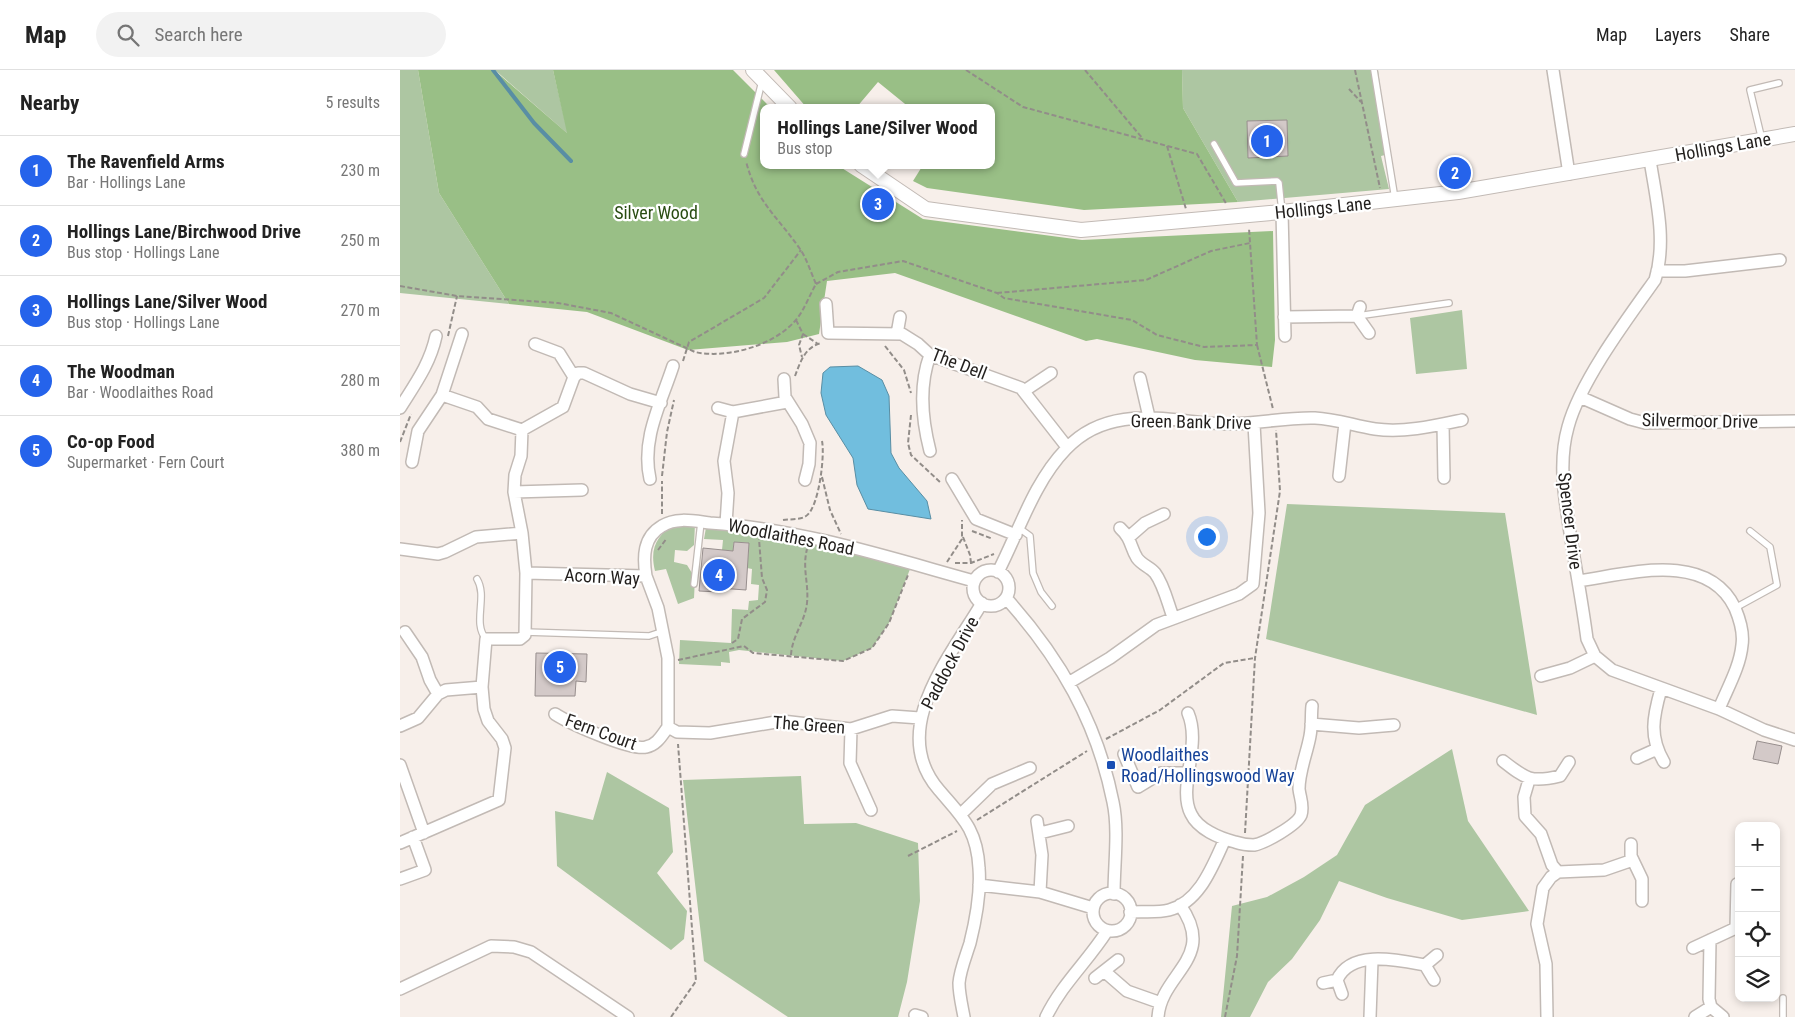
<!DOCTYPE html>
<html lang="en">
<head>
<meta charset="utf-8">
<style>
  :root { --surface:#fff; --page:#f2f2f2; --text:#222; --muted:#767676; --line:#e0e0e0; --accent:#2563eb }
  body { margin:0; font-family:"Roboto Condensed",sans-serif; background:var(--page); color:var(--text) }
  .controls { position:absolute; right:15px; bottom:15px; display:grid; overflow:hidden; border-radius:10px; box-shadow:0 2px 8px #0003 }
  .controls button { width:45px; height:45px; display:grid; place-items:center; padding:0; border:0; border-bottom:1px solid var(--line); background:var(--surface); color:var(--text); font:25px sans-serif }
  .you { position:absolute; left:806px; top:466px; width:18px; height:18px; margin:-12px; border:4px solid #fff; border-radius:50%; background:#1a73e8; box-shadow:0 0 0 8px #1a73e833 }
  .badge { display:grid; place-items:center; width:32px; height:32px; border-radius:50%; background:var(--accent); color:#fff; font-size:16px; font-weight:700 }
  .pin { position:absolute; translate:-50% -50%; border:2px solid #fff; box-shadow:0 1px 5px #0006 }
  .popup { position:absolute; left:360px; top:34px; width:235px; height:65px; box-sizing:border-box; display:grid; place-content:center; border-radius:10px; background:var(--surface); filter:drop-shadow(0 1px 4px #0005); font-size:16px; white-space:nowrap; color:var(--muted) }
  .popup b { font-size:19px; color:var(--text) }
  .popup::after { content:''; position:absolute; left:50%; top:100%; margin-left:-10px; border:10px solid transparent; border-top-color:var(--surface) }
  .list { margin:0; padding:0; list-style:none }
  h2 { display:flex; justify-content:space-between; align-items:center; height:65px; margin:0; padding:0 20px; font-size:21px }
  h2 small { font-size:16px; font-weight:400; color:var(--muted) }
  .list li { display:grid; grid-template-columns:32px 1fr auto; gap:15px; align-items:center; box-sizing:border-box; height:70px; padding:0 20px; border-top:1px solid var(--line) }
  .list b { display:block; font-size:19px; white-space:nowrap }
  .list p { margin:0; font-size:16px; white-space:nowrap; color:var(--muted) }
  .list em { font-size:16px; font-style:normal; color:var(--muted) }
  .icon { flex:none; width:28px; height:28px; fill:none; stroke:currentColor; stroke-width:2; stroke-linecap:round; stroke-linejoin:round }
  .map { position:relative; flex:none; width:1395px; height:947px; overflow:hidden }
  header { display:flex; align-items:center; gap:30px; box-sizing:border-box; height:70px; padding:0 25px; background:var(--surface); border-bottom:1px solid var(--line) }
  header strong { font-size:24px }
  nav { display:flex; gap:28px; margin-inline-start:auto; font-size:18px }
  .search { width:350px; height:45px; background:var(--page); display:flex; align-items:center; gap:12px; box-sizing:border-box; padding:0 18px; border-radius:28px; color:var(--muted); font-size:19px }
  main { display:flex }
  aside { flex:1; background:var(--surface) }
  .map>svg:first-child { display:block }
</style>
</head>
<body>
<header>
<strong>Map</strong>
<div class="search"><svg class="icon" aria-label="search" viewBox="0 0 24 24"><circle cx="10" cy="10" r="6"/><path d="M15 15l6 6"/></svg>Search here</div>
<nav><a>Map</a><a>Layers</a><a>Share</a></nav>
</header>
<main>
<aside>
<h2>Nearby<small>5 results</small></h2>
<ul class="list">
<li><span class="badge">1</span><div><b>The Ravenfield Arms</b><p>Bar · Hollings Lane</p></div><em>230 m</em></li>
<li><span class="badge">2</span><div><b>Hollings Lane/Birchwood Drive</b><p>Bus stop · Hollings Lane</p></div><em>250 m</em></li>
<li><span class="badge">3</span><div><b>Hollings Lane/Silver Wood</b><p>Bus stop · Hollings Lane</p></div><em>270 m</em></li>
<li><span class="badge">4</span><div><b>The Woodman</b><p>Bar · Woodlaithes Road</p></div><em>280 m</em></li>
<li><span class="badge">5</span><div><b>Co-op Food</b><p>Supermarket · Fern Court</p></div><em>380 m</em></li>
</ul>
</aside>
<div class="map">
<svg width="1395" height="947" viewBox="0 0 1395 947">
  <rect width="100%" height="100%" fill="#f7efea"/>
  <path fill="#adc6a2" d="M 0,0 L 18,0 L 39,123 L 109,234 L 0,223 Z
    M 95,0 L 153,0 L 168,64 Z
    M 782,0 L 978,0 L 989,84 L 981,86 L 989,119 L 838,132 L 783,38 Z
    M 1062,240 L 1067,299 L 1016,304 L 1010,248 Z
    M 887,434 L 1105,443 L 1137,645 L 866,569 Z
    M 275,451 L 295,454 L 294,475 L 287,481 L 275,480 L 274,492 L 287,495 L 295,508 L 294,528 L 278,534 L 266,499 L 255,501 C 249,476 258,467 275,451 Z
    M 307,452 L 512,494 L 489,553 L 472,578 L 443,591 L 339,580 L 329,582 L 330,593 L 321,592 L 321,596 L 279,594 L 280,570 L 331,573 L 332,539 L 348,540 L 349,531 L 358,530 L 359,515 L 351,514 L 352,499 L 347,498 L 349,473 L 334,472 L 333,481 L 322,480 L 323,470 L 304,469 Z
    M 1052,679 L 1068,751 L 1129,841 L 1062,850 L 987,828 L 939,811 L 920,850 L 892,889 L 868,912 L 850,947 L 821,947 L 832,836 L 867,827 L 904,807 L 937,785 L 965,735 Z
    M 207,702 L 269,738 L 273,782 L 257,803 L 287,841 L 284,869 L 271,880 L 157,796 L 155,741 L 193,750 Z
    M 401,706 L 404,754 L 456,753 L 518,773 L 520,831 L 507,912 L 498,947 L 388,947 L 304,891 L 283,710 Z"/>
  <path fill="#99bf86" d="M 18,0 L 94,0 L 167,63 L 153,0 L 333,0 L 371,38 L 364,38 L 364,95 L 437,95 L 523,149 L 682,170 L 873,161 L 875,270 L 872,297 L 795,290 L 697,269 L 686,271 L 495,203 L 427,211 L 419,264 L 387,272 L 288,280 L 187,242 L 109,234 L 39,123 Z
    M 374,0 L 782,0 L 783,38 L 838,132 L 684,140 L 527,118 L 513,111 L 523,95 L 592,95 L 592,38 L 510,38 L 478,12 L 456,38 L 407,38 Z"/>
  <path fill="#71bede" stroke="#598ea4" d="M 458,296 L 482,310 L 489,326 L 491,383 L 499,398 L 527,431 L 531,449 L 468,439 L 457,415 L 453,388 L 426,345 L 421,323 L 423,303 L 430,297 Z"/>
  <g fill="none" stroke-linecap="round" stroke-linejoin="round">
    <path stroke="#598ea4" stroke-width="4" d="M 93,0 L 134,53 L 171,91"/>
  </g>
  <path fill="#d3c9c8" stroke="#988f8e" d="M 887,50 L 888,86 L 848,88 L 847,51 Z
    M 334,472 L 349,473 L 346,520 L 319,518 L 319,522 L 299,521 L 303,478 L 333,481 Z
    M 136,583 L 187,584 L 186,612 L 176,611 L 175,626 L 135,626 Z
    M 1357,671 L 1382,676 L 1378,694 L 1353,689 Z"/>
  <g fill="none" stroke-linecap="round" stroke-linejoin="round">
    <defs>
      <path id="service" d="M 974,0 L 995,129
        M 1362,70 L 1350,20 L 1379,13
        M 814,74 L 836,113 L 877,111 L 879,113 L 882,142
        M 344,84 L 362,11
        M 957,246 L 1049,233
        M 619,458 L 630,466 L 633,503 L 641,522 L 652,536
        M 77,509 C 88,527 72,553 86,569
        M 294,514 L 301,452
        M 1335,538 L 1377,515 L 1370,477 L 1350,461
        M 125,562 L 249,566 L 264,561
        M 1383,928 L 1383,947"/>
      <path id="minor" d="M 1153,0 L 1169,104
        M 1250,90 C 1256,129 1267,171 1255,210 C 1227,249 1180,312 1168,357 C 1157,396 1166,436 1172,475 C 1177,506 1183,538 1187,569 L 1195,586 L 1212,600 L 1319,639 L 1364,660 L 1395,670
        M 882,142 L 885,266
        M 1257,201 L 1285,201 L 1380,190
        M 426,234 L 428,263 L 502,264 L 518,274 L 530,285 L 621,318 L 667,377
        M 960,237 L 957,246 L 969,263
        M 884,247 L 957,246
        M 497,264 L 500,247
        M 135,274 L 159,283 L 174,307
        M 530,285 C 519,315 522,350 530,381
        M 740,308 L 749,347
        M 384,309 L 385,327 L 402,354 L 410,373 L 409,394 L 405,410
        M 624,321 L 651,303
        M 42,325 L 62,264
        M 1180,327 L 1230,349 L 1245,353 L 1395,351
        M 0,338 C 15,314 30,294 36,266
        M 318,338 L 333,342 L 387,332
        M 1043,354 L 1044,408
        M 12,392 L 18,361 L 42,325 L 77,337 L 88,349 L 122,360
        M 939,406 L 945,353
        M 250,409 C 241,369 261,333 273,296
        M 552,409 L 576,449 L 616,465
        M 114,422 L 182,420
        M 326,454 L 328,423 L 324,391 L 333,342
        M 720,458 C 732,469 730,477 737,488 C 742,495 750,497 755,503 C 764,515 768,534 773,547
        M 122,463 L 114,422 L 115,405 L 121,386 L 122,360 L 163,337 L 174,307 L 178,303 L 184,303 L 230,324 L 261,333
        M 729,467 L 745,453 L 764,444
        M 0,479 L 38,484 L 45,482 L 76,467 L 122,463 L 126,503 L 125,565 L 120,569 L 86,569 L 82,617 L 46,620 L 38,624 L 18,648 L 0,656
        M573 518a18 18 0 1 1 36 0a18 18 0 1 1-36 0Z
        M 598,502 C 619,461 634,412 666,379 C 711,331 773,353 828,354 C 857,354 887,347 915,348 C 936,349 955,356 975,359 C 1004,363 1034,356 1062,350
        M 126,503 L 246,506 L 258,538 L 268,588 L 268,657
        M 246,506 C 243,487 243,467 262,456 C 276,447 294,451 310,453 C 401,459 487,487 574,511
        M 1178,511 C 1228,504 1307,480 1335,538 C 1340,550 1344,562 1342,575 C 1340,597 1327,619 1319,639
        M 606,528 C 660,588 697,652 713,732 C 719,760 714,795 714,824
        M 5,562 L 22,587 L 30,610 L 38,624
        M 1141,606 L 1170,598 L 1195,586
        M 670,612 L 710,588 L 756,555 L 839,524 L 853,514 L 859,443 L 854,354
        M 1261,619 C 1253,647 1249,667 1264,692
        M 788,643 C 802,676 777,717 791,744 C 798,759 819,768 835,772 C 841,774 847,775 854,775 C 865,773 897,755 901,745 C 904,735 900,728 899,719 C 899,701 907,683 910,666 C 912,656 911,646 912,636
        M 155,644 C 169,653 231,681 246,677 C 257,675 262,665 268,657
        M 911,654 L 959,658 L 994,655
        M 268,657 L 277,662 L 310,663 L 382,651 L 451,659 L 492,646 L 520,648
        M 451,659 L 450,693 L 471,740
        M 724,684 L 738,717 L 761,703 L 788,703
        M 1237,688 L 1257,679
        M 1103,691 C 1126,709 1131,713 1160,706 L 1169,692
        M 0,695 L 24,763
        M 1129,710 L 1124,727 L 1125,746 L 1141,764 L 1152,795 L 1158,802
        M 561,744 L 592,714 L 630,698
        M 637,751 L 642,785 L 640,822
        M 640,763 L 668,756
        M 0,773 L 99,730 L 105,678 L 102,669 L 88,651 L 84,639 L 82,617
        M 1231,774 L 1231,786 L 1242,809 L 1242,831
        M 0,809 L 25,800 L 13,767
        M 579,815 L 640,822 L 693,838
        M693 842a19 19 0 1 1 38 0a19 19 0 1 1-38 0Z
        M 730,842 C 743,841 757,843 769,840 C 800,832 813,795 825,769
        M 1310,870 L 1309,929 L 1311,937 L 1323,947
        M 1293,878 L 1336,858 L 1337,814
        M 704,901 L 727,921 L 761,933
        M 695,908 L 718,890
        M 937,910 C 951,879 998,890 1025,895
        M 1034,910 L 1025,895 L 1037,885
        M 923,913 L 937,910 L 942,924
        M 0,919 L 91,876 L 114,877 L 131,882 L 228,947
        M 515,945 L 522,947
        M 564,947 C 562,936 559,924 559,913 C 560,900 566,886 570,873 C 576,849 581,823 579,798 C 577,759 562,747 539,720 C 487,660 550,587 582,533
        M 646,947 C 662,914 688,891 707,861
        M 758,947 C 761,903 818,888 780,835
        M 970,947 L 972,891
        M 1147,947 L 1146,894 L 1137,854 L 1143,818 L 1151,807 L 1158,802 L 1204,800 L 1233,790
        M 1295,947 L 1311,937"/>
      <path id="tertiary" d="M 353,0 L 390,38
        M 461,95 L 526,139 L 681,160 L 882,142 L 1058,122 L 1395,64"/>
    </defs>
    <use href="#service" stroke="#c2bab5" stroke-width="8"/>
    <use href="#minor" stroke="#c2bab5" stroke-width="14"/>
    <use href="#tertiary" stroke="#c2bab5" stroke-width="16"/>
    <path stroke="#928d89" stroke-width="2" stroke-dasharray="5 2.5" stroke-linecap="butt" d="M 566,0 L 623,37 L 797,84 L 827,135
      M 685,0 L 743,69
      M 955,0 L 980,118
      M 949,19 L 961,32
      M 767,76 L 786,139
      M 416,214 L 438,202 L 503,191 L 597,223 L 604,228 L 732,250 L 757,265 L 804,277 L 857,275 L 849,158
      M 0,216 L 57,226 L 158,233 L 211,243 L 295,282 C 326,289 373,276 395,251 C 404,241 409,226 416,214 C 411,203 407,189 400,179 C 378,147 356,132 346,91
      M 597,223 L 746,210 L 811,181 L 850,173
      M 396,250 L 403,264 L 399,275 L 402,287
      M 403,264 L 418,274
      M 48,266 L 57,226
      M 857,275 L 873,339
      M 485,276 L 504,300 L 511,323
      M 283,291 L 289,272 L 364,228 L 401,180
      M 395,306 C 400,293 405,276 422,273
      M 511,345 L 508,373 L 511,385 L 540,412
      M 0,372 L 11,344
      M 262,406 L 267,362 L 274,330
      M 422,407 L 430,440 L 441,464
      M 262,444 L 262,411
      M 383,450 C 390,449 401,450 406,446 C 419,438 425,385 422,371
      M 572,461 L 593,469
      M 563,467 L 570,485 L 571,493
      M 258,480 L 267,468
      M 547,492 L 562,469 L 562,450
      M 555,493 L 571,493 L 594,484
      M 332,573 L 338,569 L 342,549 L 365,532 L 367,520 L 362,508 L 359,469
      M 391,585 C 392,566 405,552 407,533 C 409,513 402,499 407,479
      M 278,590 L 344,576 L 353,583 L 443,591 L 472,578 L 489,553 L 508,505
      M 706,669 L 760,640 L 824,593 L 855,588
      M 577,750 L 687,681
      M 845,763 L 855,588 L 880,421 L 876,360
      M 508,786 L 557,761
      M 271,947 L 296,911 L 278,674
      M 825,947 L 837,886 L 843,786"/>
    <use href="#service" stroke="#fff" stroke-width="5.5"/>
    <use href="#minor" stroke="#fff" stroke-width="11"/>
    <use href="#tertiary" stroke="#fff" stroke-width="14"/>
  </g>
  <rect fill="#1a4fb4" stroke="#fff" stroke-width="2" x="706" y="690" width="10" height="10" rx="2.5"/>
  <g text-anchor="middle" stroke-width="4.5" stroke-linejoin="round" paint-order="stroke">
    <g font-size="18" fill="#221f1d" stroke="#fff">
      <text transform="translate(1323 77) rotate(-10)" y="6">Hollings Lane</text>
      <text transform="translate(923 138) rotate(-6)" y="6">Hollings Lane</text>
      <text transform="translate(559 294) rotate(21)" y="6">The Dell</text>
      <text transform="translate(1300 351) rotate(1)" y="6">Silvermoor Drive</text>
      <text transform="translate(791 352) rotate(1)" y="6">Green Bank Drive</text>
      <text transform="translate(1170 451) rotate(83)" y="6">Spencer Drive</text>
      <text transform="translate(391 467) rotate(11)" y="6">Woodlaithes Road</text>
      <text transform="translate(202 507) rotate(3)" y="6">Acorn Way</text>
      <text transform="translate(550 593) rotate(-62)" y="6">Paddock Drive</text>
      <text transform="translate(409 655) rotate(4)" y="6">The Green</text>
      <text transform="translate(201 662) rotate(20)" y="6">Fern Court</text>
    </g>
    <g font-size="18" fill="#294c12" stroke="#fff">
      <text x="256" y="149">Silver Wood</text>
    </g>
    <g font-size="18" fill="#164399" stroke="#fff" text-anchor="start">
      <text x="721" y="691">Woodlaithes<tspan x="721" dy="21">Road/Hollingswood Way</tspan></text>
    </g>
  </g>
</svg>
<div class="controls">
<button>+</button>
<button>−</button>
<button><svg class="icon" aria-label="locate" viewBox="0 0 24 24"><circle cx="12" cy="12" r="6"/><path d="M12 2v4M12 18v4M2 12h4M18 12h4"/></svg></button>
<button><svg class="icon" aria-label="layers" viewBox="0 0 24 24"><path d="M12 4l9 5-9 5-9-5zM3 14l9 5 9-5"/></svg></button>
</div>
<div class="you"></div>
<div class="pin badge" style="left:867px;top:71px">1</div>
<div class="pin badge" style="left:1055px;top:103px">2</div>
<div class="pin badge" style="left:478px;top:134px">3</div>
<div class="popup"><b>Hollings Lane/Silver Wood</b>Bus stop</div>
<div class="pin badge" style="left:319px;top:505px">4</div>
<div class="pin badge" style="left:160px;top:597px">5</div>
</div>
</main>
</body>
</html>
